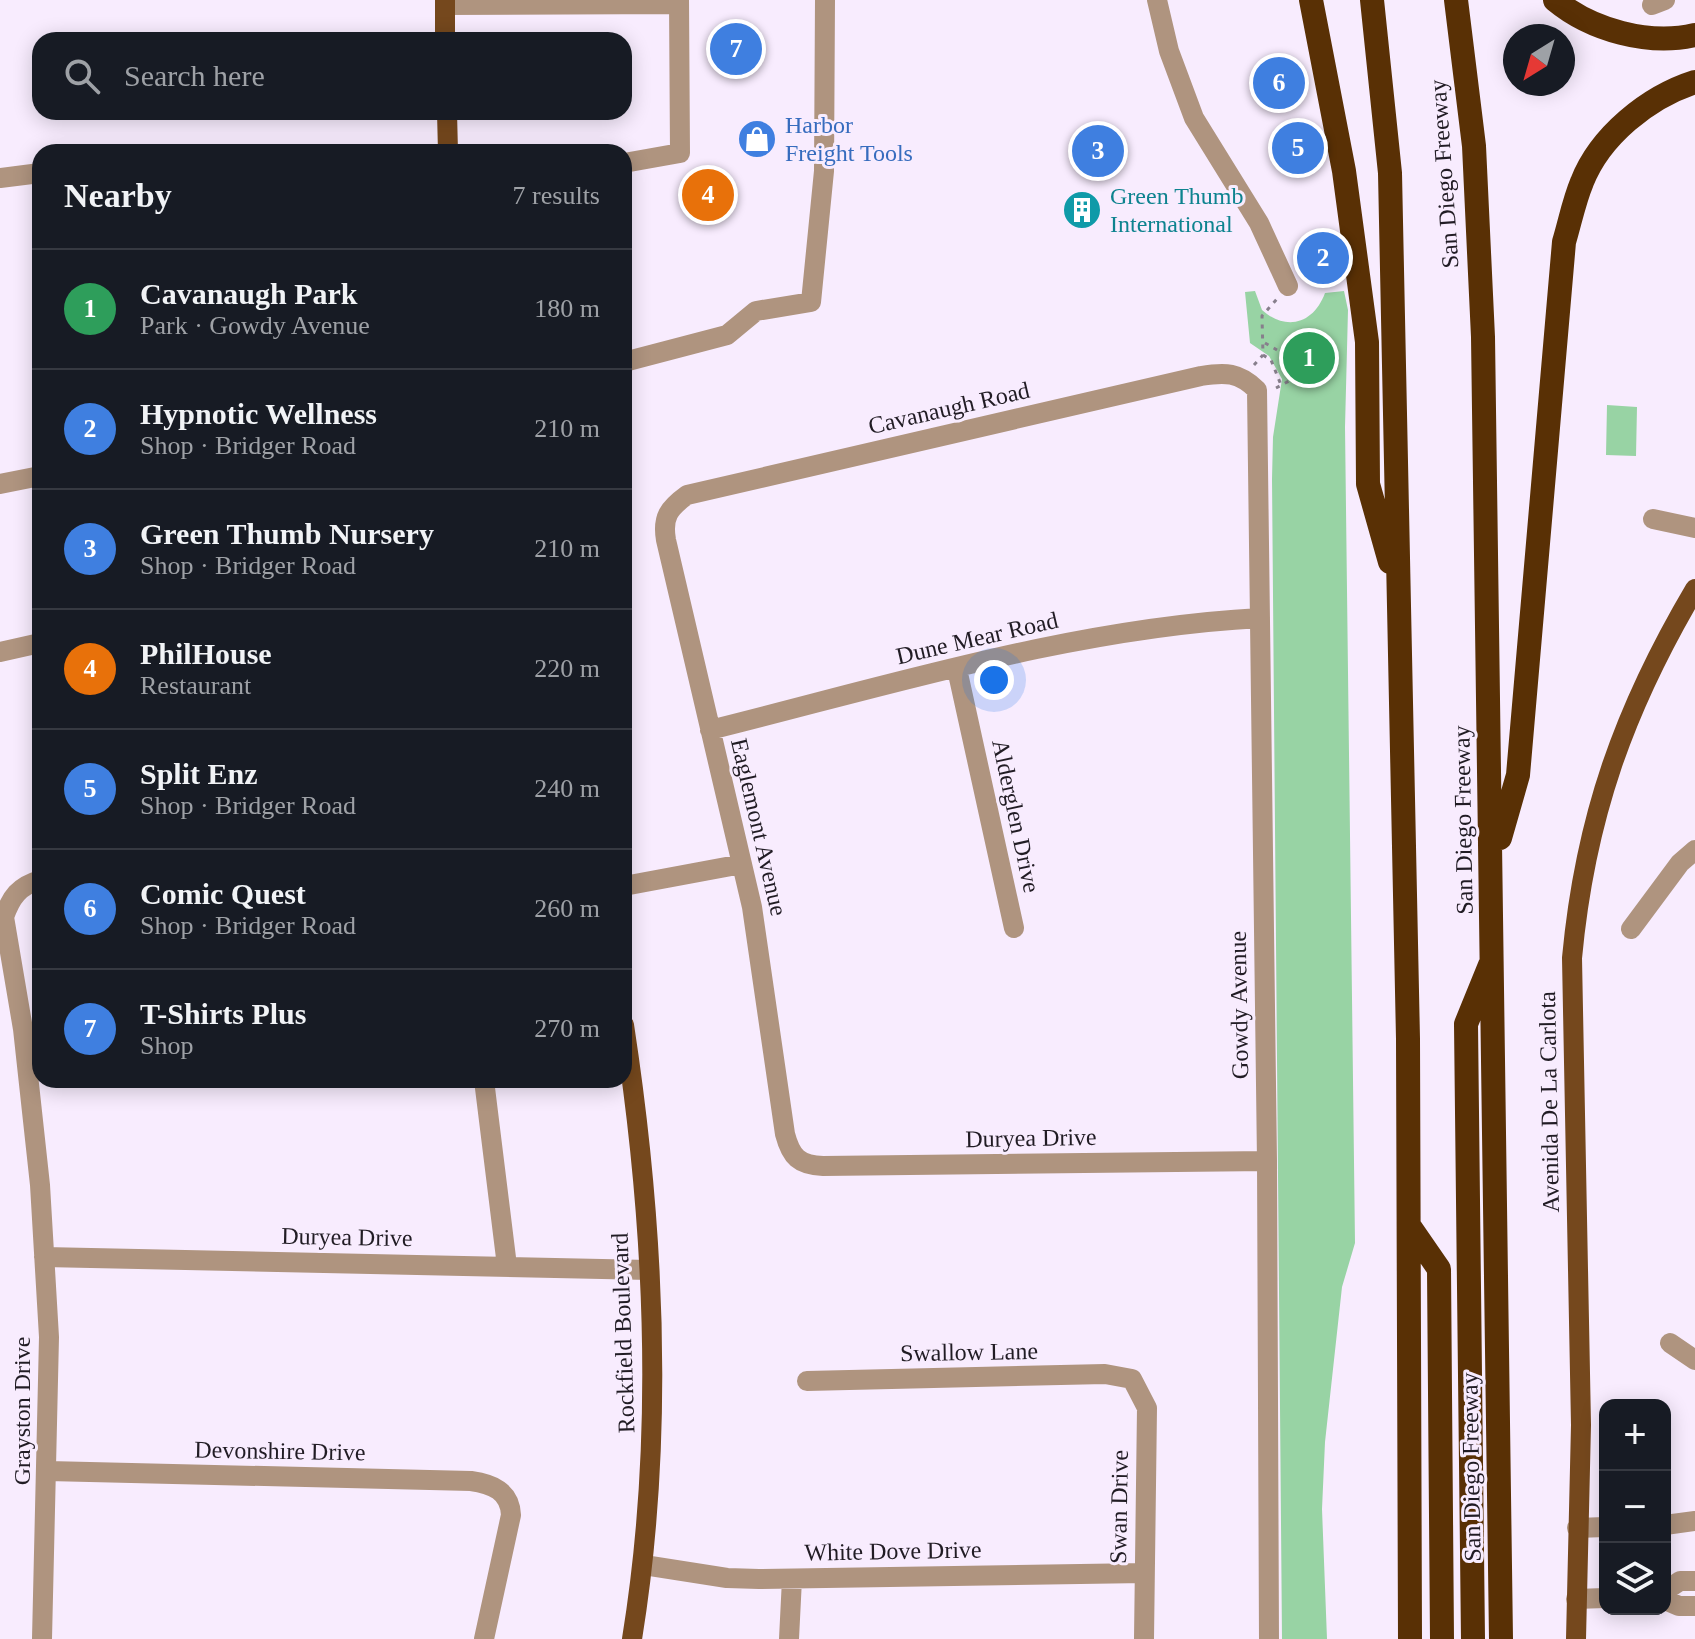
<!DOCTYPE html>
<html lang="en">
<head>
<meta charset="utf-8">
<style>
  :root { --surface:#171b24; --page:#242831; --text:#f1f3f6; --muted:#9ea1a6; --line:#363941; --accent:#db2777 }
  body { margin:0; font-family:"Times New Roman",serif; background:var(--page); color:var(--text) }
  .controls { position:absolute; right:24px; bottom:24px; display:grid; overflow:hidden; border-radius:16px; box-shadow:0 4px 20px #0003 }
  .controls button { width:72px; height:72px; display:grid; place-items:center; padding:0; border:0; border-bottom:2px solid var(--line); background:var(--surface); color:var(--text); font:40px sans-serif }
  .compass { position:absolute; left:1503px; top:24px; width:72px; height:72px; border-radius:50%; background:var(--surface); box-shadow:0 4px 20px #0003; rotate:217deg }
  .you { position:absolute; left:994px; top:680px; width:28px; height:28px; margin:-20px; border:6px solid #fff; border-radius:50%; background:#1a73e8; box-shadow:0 0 0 12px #1a73e833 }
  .badge { display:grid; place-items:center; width:52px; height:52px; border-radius:50%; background:var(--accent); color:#fff; font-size:26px; font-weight:700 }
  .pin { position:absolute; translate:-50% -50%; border:4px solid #fff; box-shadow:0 2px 8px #0006 }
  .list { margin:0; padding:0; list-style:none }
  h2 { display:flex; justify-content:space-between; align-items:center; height:104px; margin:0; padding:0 32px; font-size:34px }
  h2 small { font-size:26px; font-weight:400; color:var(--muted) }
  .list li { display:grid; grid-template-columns:52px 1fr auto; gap:24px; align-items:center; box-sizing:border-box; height:120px; padding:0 32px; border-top:2px solid var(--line) }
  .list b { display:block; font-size:30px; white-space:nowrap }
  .list p { margin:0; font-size:26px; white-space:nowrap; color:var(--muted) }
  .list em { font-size:26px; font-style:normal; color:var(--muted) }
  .icon { flex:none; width:44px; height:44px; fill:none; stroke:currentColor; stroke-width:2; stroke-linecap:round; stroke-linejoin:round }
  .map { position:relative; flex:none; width:1695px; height:1639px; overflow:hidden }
  .search { position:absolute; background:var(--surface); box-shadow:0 4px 20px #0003; left:32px; top:32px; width:600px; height:88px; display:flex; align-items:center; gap:20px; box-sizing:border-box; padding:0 28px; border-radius:24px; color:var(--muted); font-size:30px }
  .panel { position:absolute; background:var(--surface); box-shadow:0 4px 20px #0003; left:32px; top:144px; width:600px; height:944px; border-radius:24px }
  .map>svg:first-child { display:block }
</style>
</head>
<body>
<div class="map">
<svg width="1695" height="1639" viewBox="0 0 1695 1639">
  <rect width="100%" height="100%" fill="#f8ecfe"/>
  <path fill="#98d3a4" d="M 1255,291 L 1262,310 C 1287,332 1314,323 1325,293 L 1344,291 L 1348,310 L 1345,427 L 1355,1243 L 1342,1287 L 1325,1442 L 1322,1509 L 1327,1639 L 1282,1639 L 1272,479 L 1273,437 L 1282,379 L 1269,356 L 1250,343 L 1245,292 Z
    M 1607,405 L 1637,407 L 1636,456 L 1606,455 Z"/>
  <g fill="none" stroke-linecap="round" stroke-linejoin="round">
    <path stroke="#877f8c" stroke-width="3" stroke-dasharray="4 6" stroke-linecap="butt" d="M 1265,343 L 1277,350
      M 1263,355 L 1271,360 L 1281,385
      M 1254,365 L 1263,355 L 1262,316 L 1277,299
      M 1276,388 L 1291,380 L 1309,385"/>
    <path stroke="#af947f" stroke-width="20" d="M 1157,0 L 1169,51 L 1194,118 L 1259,223 L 1288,286
      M 445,5 L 679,4
      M 1652,5 L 1665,0
      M 624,163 L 680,153 L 679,0
      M 0,178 L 40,173
      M 624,362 L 727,335 L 756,311 L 811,302 L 824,171 L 825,0
      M 0,484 L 40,476
      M 1653,519 L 1695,528
      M 0,652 L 40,643
      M 957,669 L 1014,928
      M 710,730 C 891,685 1073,628 1260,618
      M 40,880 C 19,886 11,897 4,917 L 23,1029 L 40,1185 L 49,1337 L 42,1639
      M 624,886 L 742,864
      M 1631,929 L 1680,863 L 1695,850
      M 484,1080 L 507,1266
      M 1267,1161 L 823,1166 C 799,1165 791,1157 785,1134 L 752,907 L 666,540 C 662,517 669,508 687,495 L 1201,376 C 1225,372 1239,372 1257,390 L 1267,1161 L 1269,1639
      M 44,1257 L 649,1270
      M 1670,1343 L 1695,1360
      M 807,1381 L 1105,1374 L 1132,1379 L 1147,1408 L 1144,1639
      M 48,1471 L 471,1481 C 492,1484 510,1491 511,1515 L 484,1639
      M 1665,1525 L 1695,1521
      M 1577,1528 L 1605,1527
      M 644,1565 L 727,1578 L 759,1579 L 1144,1573
      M 1665,1591 L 1680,1581 L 1695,1581
      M 1576,1599 L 1605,1598
      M 1665,1600 L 1679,1606 L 1695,1606
      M 789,1639 L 792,1579"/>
    <path stroke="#75481d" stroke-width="20" d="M 445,0 L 445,40
      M 447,112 L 448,152
      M 624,1025 C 655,1228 665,1436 632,1639
      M 1576,1639 L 1581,1425 L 1572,958 C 1585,818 1624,709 1695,589"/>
    <path stroke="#593005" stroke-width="24" d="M 1311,0 L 1344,171 L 1367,342 L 1368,484 L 1390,562
      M 1372,0 L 1390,173 L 1408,1039 L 1410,1639
      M 1456,0 L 1474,146 L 1483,337 L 1501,1639
      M 1555,0 C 1591,30 1649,46 1695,35
      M 1500,838 L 1518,775 L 1564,242 C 1570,222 1574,201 1582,182 C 1600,136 1648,97 1695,82
      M 1410,1227 L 1439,1269 L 1442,1639
      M 1473,1639 L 1466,1024 L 1490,965"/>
  </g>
  <defs>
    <symbol id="shop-disc" viewBox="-11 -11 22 22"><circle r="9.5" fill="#3f7fe0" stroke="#f8ecfe"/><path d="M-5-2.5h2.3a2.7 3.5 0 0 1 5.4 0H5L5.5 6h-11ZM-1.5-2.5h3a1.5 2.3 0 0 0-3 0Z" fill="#fff"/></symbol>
    <symbol id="building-disc" viewBox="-11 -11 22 22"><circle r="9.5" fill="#0f9aa8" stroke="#f8ecfe"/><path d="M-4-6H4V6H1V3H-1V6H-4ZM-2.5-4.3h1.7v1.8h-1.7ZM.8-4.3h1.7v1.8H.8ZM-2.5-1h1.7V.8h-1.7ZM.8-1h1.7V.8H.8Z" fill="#fff"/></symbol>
  </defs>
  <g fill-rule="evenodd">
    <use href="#shop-disc" x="735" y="117" width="44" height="44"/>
    <use href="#building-disc" x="1060" y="188" width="44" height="44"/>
  </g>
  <g text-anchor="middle" stroke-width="6" stroke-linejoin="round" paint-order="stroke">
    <g font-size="24" fill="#366cbe" stroke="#f8ecfe" text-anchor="start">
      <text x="785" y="133">Harbor<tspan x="785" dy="28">Freight Tools</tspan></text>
    </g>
    <g font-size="24" fill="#211c24" stroke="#f8ecfe">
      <text transform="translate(1444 174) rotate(-94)" y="8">San Diego Freeway</text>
      <text transform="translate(949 408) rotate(-13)" y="8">Cavanaugh Road</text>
      <text transform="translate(977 638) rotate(-13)" y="8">Dune Mear Road</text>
      <text transform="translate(1016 816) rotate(78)" y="8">Alderglen Drive</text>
      <text transform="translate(1463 820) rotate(-91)" y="8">San Diego Freeway</text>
      <text transform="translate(759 827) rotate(77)" y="8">Eaglemont Avenue</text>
      <text transform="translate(1239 1005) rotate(-91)" y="8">Gowdy Avenue</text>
      <text transform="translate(1549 1102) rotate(-91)" y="8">Avenida De La Carlota</text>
      <text transform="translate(1031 1138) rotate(-1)" y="8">Duryea Drive</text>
      <text transform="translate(347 1237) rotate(1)" y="8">Duryea Drive</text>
      <text transform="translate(623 1333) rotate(-92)" y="8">Rockfield Boulevard</text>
      <text transform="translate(969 1352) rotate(-1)" y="8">Swallow Lane</text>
      <text transform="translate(22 1411) rotate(-90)" y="8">Grayston Drive</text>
      <text transform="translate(280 1451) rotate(1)" y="8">Devonshire Drive</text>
      <text transform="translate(1471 1467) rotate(-91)" y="8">San Diego Freeway</text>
      <text transform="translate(1119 1507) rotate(-89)" y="8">Swan Drive</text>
      <text transform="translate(893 1551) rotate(-1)" y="8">White Dove Drive</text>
    </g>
    <g font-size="24" fill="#0d838f" stroke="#f8ecfe" text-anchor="start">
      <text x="1110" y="204">Green Thumb<tspan x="1110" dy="28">International</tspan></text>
    </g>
  </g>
</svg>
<div class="controls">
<button>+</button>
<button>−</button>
<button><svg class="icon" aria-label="layers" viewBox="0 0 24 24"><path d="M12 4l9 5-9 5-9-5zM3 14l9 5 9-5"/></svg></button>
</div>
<svg class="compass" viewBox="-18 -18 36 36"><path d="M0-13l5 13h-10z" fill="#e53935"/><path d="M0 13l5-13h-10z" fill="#9ea1a6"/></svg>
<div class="you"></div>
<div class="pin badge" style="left:1309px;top:358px;background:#2e9e5b">1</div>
<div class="pin badge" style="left:1323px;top:258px;background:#3f7fe0">2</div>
<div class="pin badge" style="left:1098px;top:151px;background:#3f7fe0">3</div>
<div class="pin badge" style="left:708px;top:195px;background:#e8710a">4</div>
<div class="pin badge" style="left:1298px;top:148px;background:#3f7fe0">5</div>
<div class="pin badge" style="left:1279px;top:83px;background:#3f7fe0">6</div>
<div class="pin badge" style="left:736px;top:49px;background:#3f7fe0">7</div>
<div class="search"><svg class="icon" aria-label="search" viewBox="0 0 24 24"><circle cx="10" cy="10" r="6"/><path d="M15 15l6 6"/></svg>Search here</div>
<section class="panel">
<h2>Nearby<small>7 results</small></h2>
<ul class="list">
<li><span class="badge" style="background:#2e9e5b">1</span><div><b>Cavanaugh Park</b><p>Park · Gowdy Avenue</p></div><em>180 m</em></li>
<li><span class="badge" style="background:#3f7fe0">2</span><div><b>Hypnotic Wellness</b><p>Shop · Bridger Road</p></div><em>210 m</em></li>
<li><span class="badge" style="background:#3f7fe0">3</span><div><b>Green Thumb Nursery</b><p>Shop · Bridger Road</p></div><em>210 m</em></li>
<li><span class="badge" style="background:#e8710a">4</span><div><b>PhilHouse</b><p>Restaurant</p></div><em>220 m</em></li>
<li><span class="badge" style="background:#3f7fe0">5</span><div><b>Split Enz</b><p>Shop · Bridger Road</p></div><em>240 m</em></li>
<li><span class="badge" style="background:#3f7fe0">6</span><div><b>Comic Quest</b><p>Shop · Bridger Road</p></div><em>260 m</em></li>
<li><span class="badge" style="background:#3f7fe0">7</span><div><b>T-Shirts Plus</b><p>Shop</p></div><em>270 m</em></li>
</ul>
</section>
</div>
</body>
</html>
